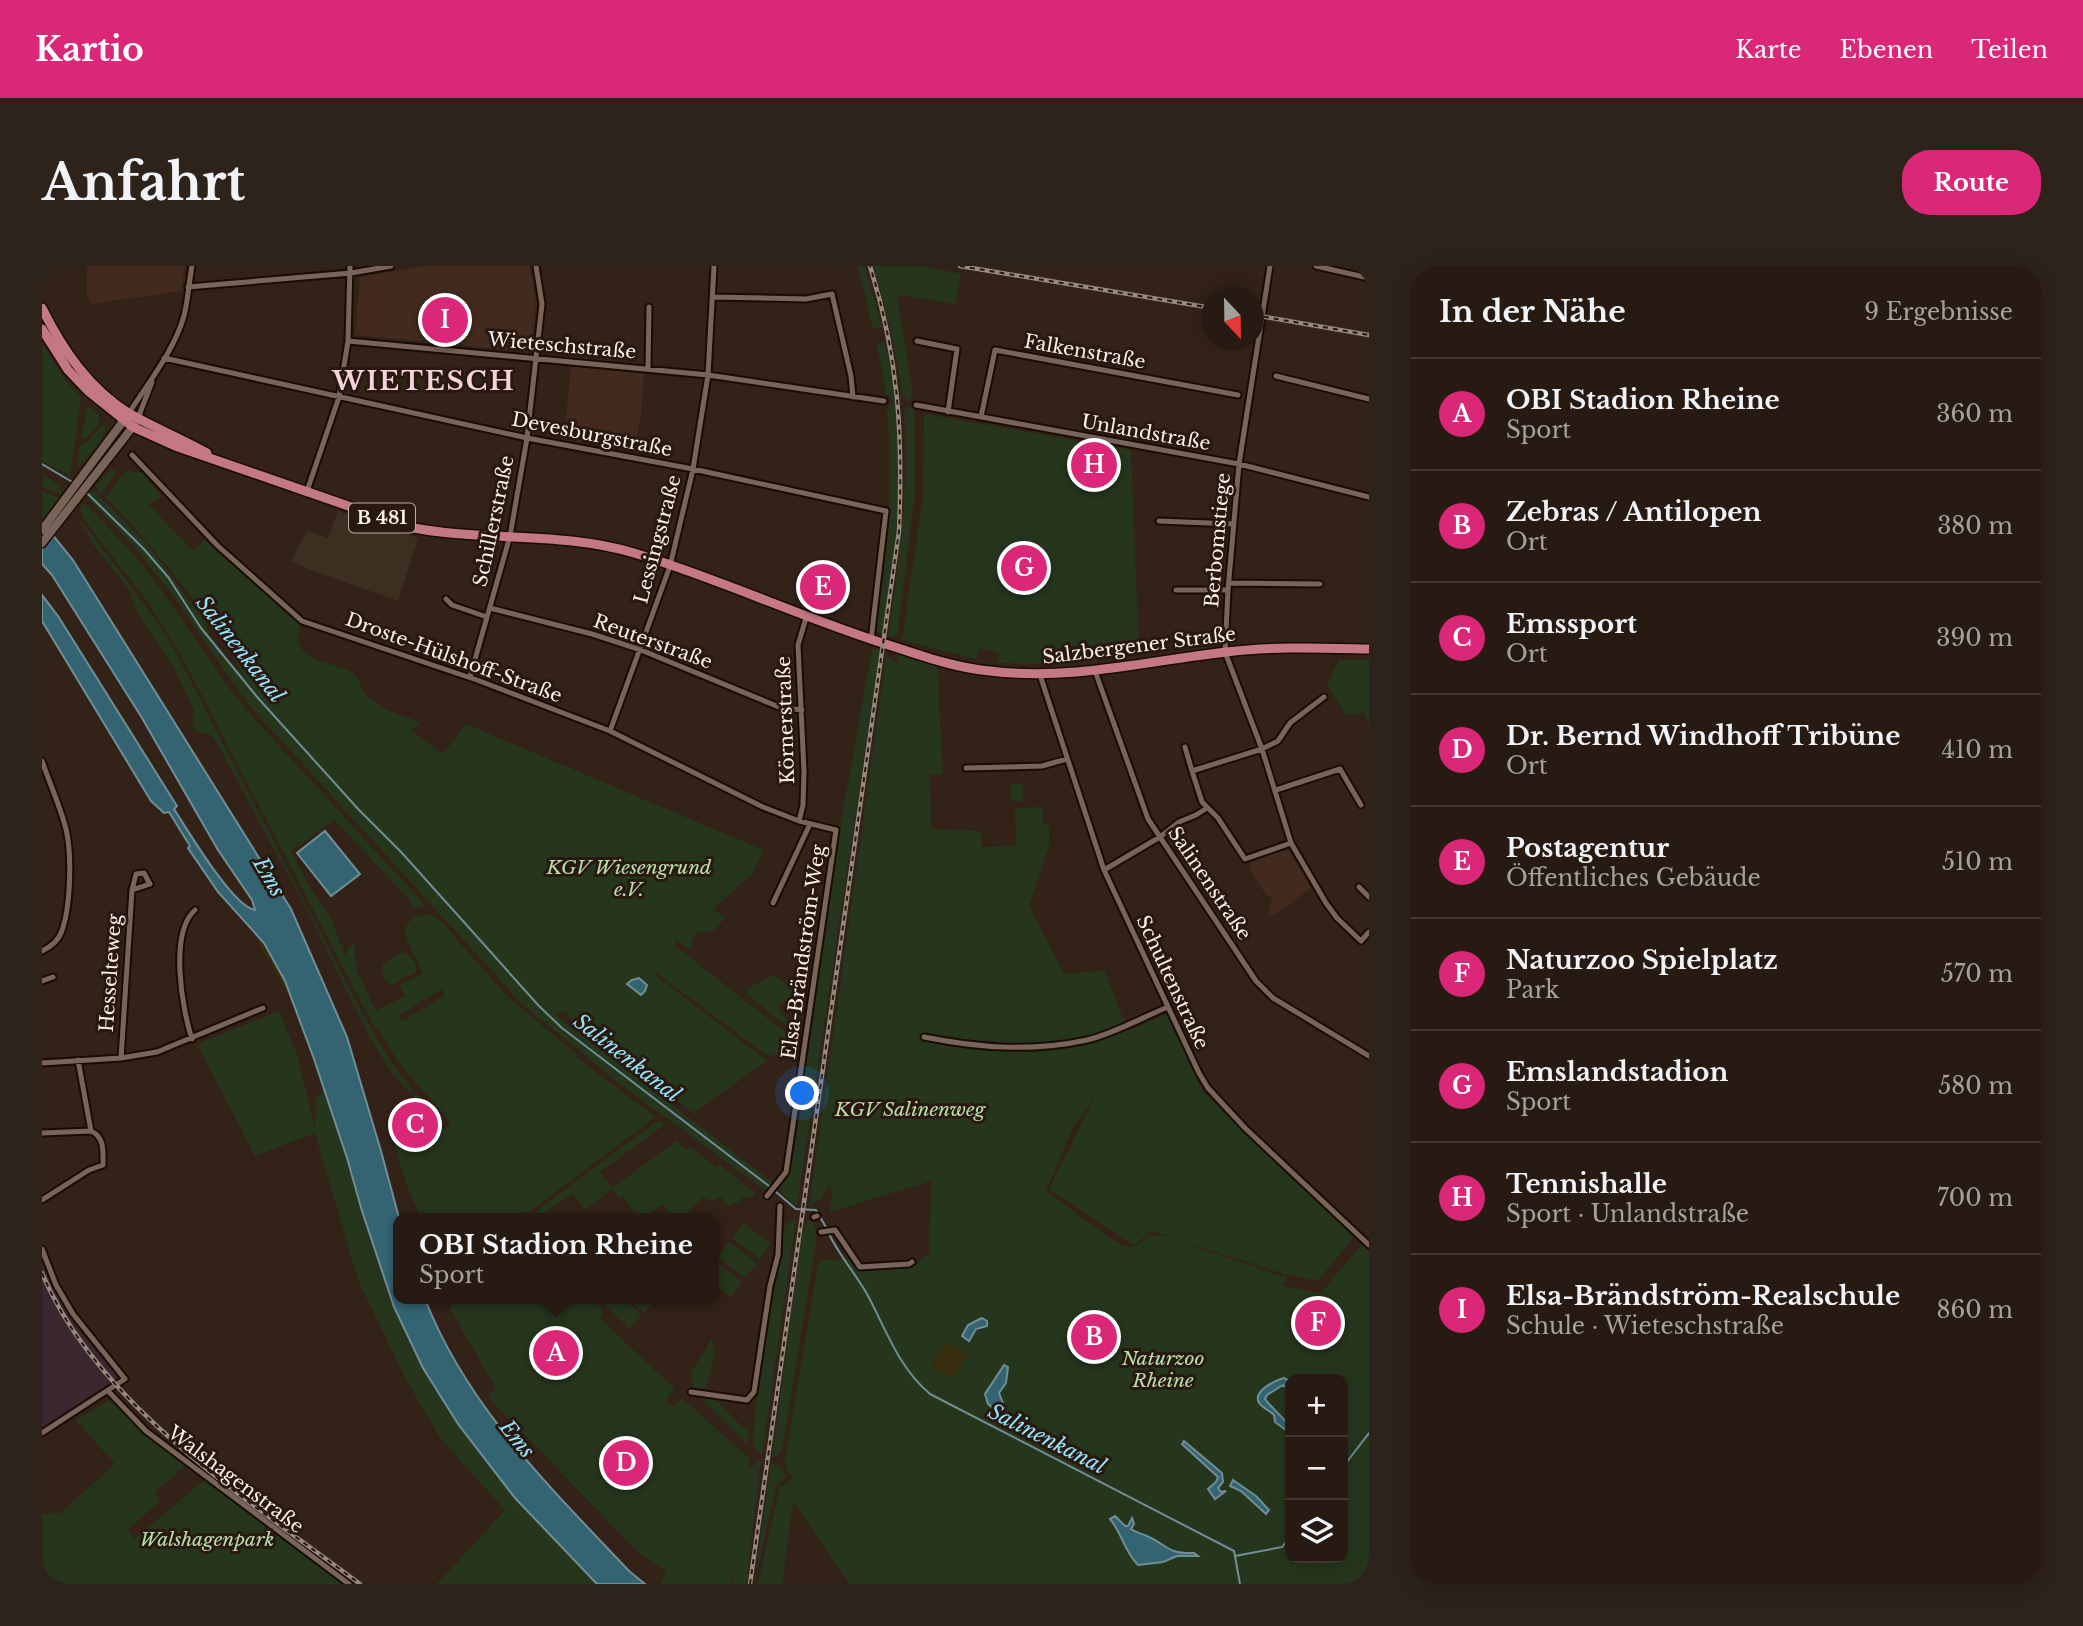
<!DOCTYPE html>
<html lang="de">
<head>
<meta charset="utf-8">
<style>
  :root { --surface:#261a12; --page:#2e231b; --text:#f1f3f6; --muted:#a4a19f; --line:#423832; --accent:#db2777 }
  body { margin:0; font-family:"Libre Baskerville",serif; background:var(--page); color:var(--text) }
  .controls { position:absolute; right:21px; bottom:21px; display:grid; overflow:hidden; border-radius:14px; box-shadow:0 4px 18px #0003 }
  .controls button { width:63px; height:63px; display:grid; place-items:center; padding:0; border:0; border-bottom:2px solid var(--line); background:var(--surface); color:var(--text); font:35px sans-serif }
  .compass { position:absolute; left:1159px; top:21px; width:63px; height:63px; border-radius:50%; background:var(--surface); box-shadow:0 4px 18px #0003; rotate:158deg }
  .you { position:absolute; left:761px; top:828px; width:24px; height:24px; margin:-18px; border:5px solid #fff; border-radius:50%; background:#1a73e8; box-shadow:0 0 0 10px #1a73e833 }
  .badge { display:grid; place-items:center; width:46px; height:46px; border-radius:50%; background:var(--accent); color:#fff; font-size:23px; font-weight:700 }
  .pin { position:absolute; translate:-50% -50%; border:4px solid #fff; box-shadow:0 2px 7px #0006 }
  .popup { position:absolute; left:351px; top:947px; width:326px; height:91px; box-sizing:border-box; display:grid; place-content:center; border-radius:14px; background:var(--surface); filter:drop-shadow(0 2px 5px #0005); font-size:23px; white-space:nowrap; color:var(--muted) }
  .popup b { font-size:26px; color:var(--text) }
  .popup::after { content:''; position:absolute; left:50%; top:100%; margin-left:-14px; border:14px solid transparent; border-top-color:var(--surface) }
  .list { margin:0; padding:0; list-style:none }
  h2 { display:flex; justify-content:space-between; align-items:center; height:91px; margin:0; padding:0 28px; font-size:30px }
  h2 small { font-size:23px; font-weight:400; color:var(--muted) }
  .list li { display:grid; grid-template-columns:46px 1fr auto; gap:21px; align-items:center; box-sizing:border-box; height:112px; padding:0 28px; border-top:2px solid var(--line) }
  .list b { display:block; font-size:26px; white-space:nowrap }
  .list p { margin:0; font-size:23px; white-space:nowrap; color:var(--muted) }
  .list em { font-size:23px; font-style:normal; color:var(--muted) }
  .icon { flex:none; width:38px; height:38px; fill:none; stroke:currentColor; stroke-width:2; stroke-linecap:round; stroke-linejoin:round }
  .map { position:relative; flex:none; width:1327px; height:1318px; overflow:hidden; border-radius:28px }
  header { display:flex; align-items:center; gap:42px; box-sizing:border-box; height:98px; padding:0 35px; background:var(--accent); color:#fff }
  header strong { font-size:33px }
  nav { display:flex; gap:38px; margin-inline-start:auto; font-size:24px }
  .intro { display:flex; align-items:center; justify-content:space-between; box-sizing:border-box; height:168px; padding:0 42px }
  h1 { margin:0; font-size:49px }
  .button { padding:18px 32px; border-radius:28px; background:var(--accent); color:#fff; font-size:24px; font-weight:700 }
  main { display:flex; gap:42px; padding:0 42px }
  aside { flex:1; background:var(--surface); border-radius:28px; box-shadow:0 4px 18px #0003 }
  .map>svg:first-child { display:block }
</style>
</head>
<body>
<header>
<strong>Kartio</strong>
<nav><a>Karte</a><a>Ebenen</a><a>Teilen</a></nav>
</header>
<div class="intro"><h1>Anfahrt</h1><a class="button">Route</a></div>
<main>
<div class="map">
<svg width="1327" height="1318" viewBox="0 0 1327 1318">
  <rect width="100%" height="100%" fill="#332218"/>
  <path fill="#3c2f21" d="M 296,245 L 376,272 L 356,335 L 266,303 L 249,295 L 265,265 L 286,272 Z"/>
  <path fill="#3a272f" d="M 0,992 L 25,1046 L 41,1070 L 76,1111 L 0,1163 Z"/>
  <path fill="#422b1e" d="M 45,0 L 143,0 L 139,25 L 50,38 L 45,30 Z
    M 384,0 L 488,0 L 494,38 L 489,86 L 313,69 L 318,11 Z
    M 529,100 L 602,107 L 599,148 L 592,186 L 522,173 Z
    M 1238,585 L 1247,585 L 1269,622 L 1236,647 L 1225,650 L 1230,633 L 1228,630 L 1225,630 L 1210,607 L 1208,599 L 1212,593 Z"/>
  <path fill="#26361d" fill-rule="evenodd" d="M 816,0 L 822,0 L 825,8 L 840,61 L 831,63 Z
    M 831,0 L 877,0 L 919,8 L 913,38 L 855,29 L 871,131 L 865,135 L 861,130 L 848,60 Z
    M 843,76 C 845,89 848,101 851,114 C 864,192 854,291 841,369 L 833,364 C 845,289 852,218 845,142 L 850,138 L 850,133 L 844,128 L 835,78 Z
    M 0,78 L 24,115 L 39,131 L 28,210 L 0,195 Z
    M 46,140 L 56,148 L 58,158 L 42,174 L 39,171 Z
    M 866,140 L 872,143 L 873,226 L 856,366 L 851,371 L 846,370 C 858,295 867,222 862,145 Z
    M 882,148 L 1089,184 L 1097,389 L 1021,399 L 956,397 L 957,386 L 937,383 L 934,393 L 860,374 L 881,231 Z
    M 62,157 L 64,162 L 60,172 L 35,203 L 38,179 L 46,175 Z
    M 70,203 L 74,206 L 59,228 L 53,220 Z
    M 84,205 L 100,207 L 119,230 L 107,239 L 151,285 L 162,274 L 259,359 L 255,368 C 259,402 291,394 310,406 C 317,411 318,422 324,429 C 336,442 362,451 379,456 L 369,465 L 401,488 L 424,458 L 721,584 L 711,607 L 668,646 L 672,644 L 684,651 L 670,666 L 657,665 L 649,675 L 651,682 L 647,684 L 635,674 L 631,678 L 753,774 L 733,789 L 726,790 L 613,706 L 612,708 L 725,795 L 651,847 L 549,771 L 522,746 L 514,749 L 731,917 L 728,923 L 723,924 L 583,822 L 480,738 L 206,438 L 130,328 L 90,278 L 48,235 L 46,231 L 52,225 L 105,278 L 162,354 L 166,360 L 164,363 L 184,392 L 203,411 C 165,345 116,286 64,231 Z
    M 0,208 L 21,221 L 19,228 L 0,221 Z
    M 0,225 L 17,232 L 0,254 Z
    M 41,237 C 53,245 62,257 72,267 C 125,321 159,390 208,448 L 380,636 L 381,642 L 371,641 L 368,634 L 292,554 L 249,585 L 266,619 L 290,654 L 303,690 L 306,681 L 311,679 L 313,680 L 314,703 L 334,745 L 363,730 L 358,719 L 381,707 L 365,675 L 363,663 C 369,648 382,645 396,652 L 463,728 L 535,789 L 534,791 L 612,850 L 611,853 L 488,945 L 479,947 L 482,952 L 379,952 C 364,920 351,883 349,851 L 374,828 L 377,831 L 373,838 L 378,835 L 402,863 L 408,860 L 405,852 L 357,797 L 336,764 L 338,761 L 333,762 L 331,759 L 141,393 L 106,336 L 40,251 L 38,241 ZM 400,723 L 402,730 L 360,755 L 356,750 Z
    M 37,255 L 39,255 L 98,332 L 130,379 L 325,756 L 352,800 L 372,825 L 369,827 L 351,809 L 328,772 L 266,646 L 171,470 L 154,465 L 150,458 L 152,444 L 132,402 L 94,344 L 87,324 L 52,279 Z
    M 830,383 L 838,384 L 755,940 L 749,936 L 737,923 L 745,912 L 752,888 L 798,562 Z
    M 843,387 L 854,398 L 856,387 L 895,400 L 901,508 L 887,509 L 890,563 L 939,565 L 940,581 L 974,580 L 973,542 L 1001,541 L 1001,558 L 1007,559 L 1007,579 L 987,640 L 1022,708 L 1062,704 L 1086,765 L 1125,748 L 1161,826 L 1312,970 L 1276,1015 L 1239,1007 L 1110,965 L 1092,979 L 1007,923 L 1053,831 L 1031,861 L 1004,925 L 1069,973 C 1085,981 1093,986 1105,970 L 1124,970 L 1239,1010 L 1245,1010 L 1241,1020 L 1279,1027 L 1320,978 L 1327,985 L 1327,1318 L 808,1318 L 751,1235 L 740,1318 L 716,1318 L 738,1221 L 751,1213 L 745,1204 L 743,1194 L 777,994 L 811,993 L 818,1005 L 869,1002 L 887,988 L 889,915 L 788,946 L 790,924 L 786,919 L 779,933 L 767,940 L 842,407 ZM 880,769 L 999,784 C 960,789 921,781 882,774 ZM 1248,1113 L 1301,1113 L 1301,1292 L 1248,1292 Z
    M 1297,394 L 1327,394 L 1327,460 L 1321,446 L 1304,449 L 1285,418 Z
    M 980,518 L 981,535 L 969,535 L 968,519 Z
    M 363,686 C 370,690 376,699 374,706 L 348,719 L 341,710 L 340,699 L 352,690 Z
    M 732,709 L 743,718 L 752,719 L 755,725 L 748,734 L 736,738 L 738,746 L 751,759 L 751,765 L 704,728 L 704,723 Z
    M 237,745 L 255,789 L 273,862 L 274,832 L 282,823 C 306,895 324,972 352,1041 C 395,1150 476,1235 555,1318 L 395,1318 L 463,1244 L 399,1173 L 362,1110 L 316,1014 L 273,867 L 213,890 L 155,778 Z
    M 619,855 L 623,857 L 622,859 L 558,906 L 570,922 L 635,875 L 644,884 L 648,881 L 675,902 L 678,899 L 711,925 L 713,927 L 709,933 L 701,930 L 698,935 L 686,941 L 679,931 L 669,935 L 660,931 L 641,952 L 631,952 L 621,938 L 608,947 L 609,950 L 597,952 L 581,931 L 578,933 L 570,923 L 543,944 L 530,927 L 495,952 L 489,952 L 493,946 L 614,856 Z
    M 765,953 C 775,957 775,966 774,975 L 741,1181 L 735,1190 L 730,1191 L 761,964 L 763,963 Z
    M 754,954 L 720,1189 L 711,1182 L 713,1144 L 722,1067 L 740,988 L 740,967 L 744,958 Z
    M 701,957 L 729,977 L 718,993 L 690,972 Z
    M 687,976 L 715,997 L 703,1012 L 676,991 Z
    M 673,995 L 700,1016 L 689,1031 L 672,1018 Z
    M 409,1033 L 551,1033 L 562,1045 L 558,1053 L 633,1123 L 623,1135 L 632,1141 L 640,1132 L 708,1193 L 706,1205 L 716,1195 L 719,1196 L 704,1318 L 691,1318 L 691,1308 L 689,1318 L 619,1318 L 624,1304 L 597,1287 L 446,1131 L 454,1122 L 408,1043 L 410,1039 Z
    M 556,1033 L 583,1033 L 600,1049 L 587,1062 Z
    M 587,1033 L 612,1033 L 614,1034 L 602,1047 Z
    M 670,1073 C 676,1087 668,1108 663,1122 L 658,1125 L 651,1120 L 649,1106 Z
    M 658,1131 L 673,1133 L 699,1160 L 707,1165 L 706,1179 Z
    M 68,1134 L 103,1167 L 144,1199 L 112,1227 L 118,1235 L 85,1264 L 93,1273 L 163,1213 L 303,1318 L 0,1318 L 0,1249 L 18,1247 L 73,1198 L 34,1154 Z
    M 729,1196 L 739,1201 L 744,1211 L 734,1220 L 716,1302 L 714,1302 Z"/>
  <path fill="#352d0c" d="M 218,673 L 243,715 L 254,746 L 239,715 L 232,706 L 230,697 L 223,690 L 216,677 Z
    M 904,1075 L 926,1088 L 911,1113 L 889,1100 Z"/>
  <path fill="#346472" stroke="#708e96" stroke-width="2" d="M 0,256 L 31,294 L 249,643 L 305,771 L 339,885 L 357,952 L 356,1033 L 383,1033 C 425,1141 509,1222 587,1305 L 603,1318 L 555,1318 L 473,1232 L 416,1158 L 381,1102 L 352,1041 L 320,945 L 305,892 L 272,793 L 243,715 L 222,677 L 176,626 L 146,582 L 148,580 L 127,546 L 122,547 L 109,535 L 0,355 L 0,329 L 16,350 L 135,540 L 132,543 C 145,563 191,641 213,644 L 210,634 L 176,584 L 100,452 L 10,309 L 0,298 Z
    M 283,565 L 318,608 L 289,630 L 255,587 Z
    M 597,712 L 605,719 L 603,725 L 599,729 L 585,718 L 590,714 Z
    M 940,1052 L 945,1055 L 945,1060 L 934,1063 L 927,1075 L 920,1070 L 926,1059 Z
    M 962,1099 L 966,1101 L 964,1117 L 957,1127 L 961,1137 L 952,1143 L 946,1138 L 943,1128 Z
    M 1242,1112 L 1248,1115 L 1248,1135 L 1246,1123 L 1241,1119 L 1225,1129 L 1223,1133 C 1231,1143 1240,1151 1248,1160 L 1248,1167 L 1233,1156 L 1232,1149 C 1228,1145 1221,1142 1218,1138 C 1208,1126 1234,1114 1242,1112 Z
    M 1142,1175 L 1180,1207 L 1181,1216 L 1176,1222 L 1179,1226 L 1184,1225 L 1173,1233 L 1166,1223 L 1174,1216 L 1176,1211 L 1140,1178 Z
    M 1191,1214 L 1214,1230 L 1227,1244 L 1224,1248 L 1199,1225 L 1188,1220 Z
    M 1073,1250 L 1083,1260 L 1086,1260 L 1090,1252 L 1092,1258 L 1089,1263 C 1094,1267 1099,1267 1105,1270 C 1127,1280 1125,1288 1152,1287 L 1156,1290 L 1135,1290 L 1121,1296 L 1096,1299 C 1082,1285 1080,1267 1068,1253 Z"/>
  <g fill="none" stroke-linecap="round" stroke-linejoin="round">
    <path stroke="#708e96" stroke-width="2" d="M 0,198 L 32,217
      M 45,227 L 101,282 L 126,311 L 159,362 L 216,432 L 317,544 L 360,587 L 497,740 L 520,762 L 727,920 L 754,943 L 774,944 L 785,963
      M 787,968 C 797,989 813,1007 825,1028 C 844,1063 856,1101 888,1128 L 1192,1285 L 1198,1318
      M 1301,1201 L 1327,1167
      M 1193,1290 L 1240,1281 L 1248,1271"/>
    <defs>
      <path id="minor" d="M 1228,0 L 1197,198 L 1186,324 L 1183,386 L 1220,483 L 1249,577 L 1284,637 L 1295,652 L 1319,675 L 1327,666
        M 1274,0 L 1327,12
        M 146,21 L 309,7 L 349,0
        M 671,31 L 764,33 L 790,28 L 809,110 L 811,131
        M 306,75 L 666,109 L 842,135
        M 875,75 L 915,83 L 906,146
        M 122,92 L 485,172 L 651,203 L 844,245 L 829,374
        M 606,103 L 607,41
        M 1234,110 L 1327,133
        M 874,139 L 1197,198 L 1327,231
        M 87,147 C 106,117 132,85 142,50 C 146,34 147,16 150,0
        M 939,151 L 953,84 L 1196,129
        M 96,152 L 110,116
        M 90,189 L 176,280 L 260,355 L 435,414 L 568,465 L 721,541 L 757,555 L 794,564 L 744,906 L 725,930
        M 265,225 L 297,131 L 306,75 L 308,0
        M 1117,255 L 1191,258
        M 1187,317 L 1278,318
        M 1134,324 L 1186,324
        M 404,333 L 410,339 L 445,351
        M 448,342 L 550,368 L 599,384 L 737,441 L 760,444
        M 1053,405 L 1106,553 L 1214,715 L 1231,732 L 1327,790
        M 998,409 L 1062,604 L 1157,807 L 1166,822 L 1203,862 L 1327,979
        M 428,411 L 468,270 L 485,172 L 500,38 L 494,0
        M 568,465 L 628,300 L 651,203 L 666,109 L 672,0
        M 1143,481 L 1150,505
        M 0,495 C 8,518 18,540 24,563 C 30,588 29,642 19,667 C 16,675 8,681 0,685
        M 924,502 L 1000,500 L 1025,493
        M 1234,524 L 1298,503 L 1319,539
        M 757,555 L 761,539 L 762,505 L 756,379 L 764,352
        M 1249,577 L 1203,593 L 1176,552 L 1160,536 L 1150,505 L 1220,483 L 1236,475 L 1248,457 L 1282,431
        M 1062,604 L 1118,571 L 1137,556 L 1154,549 L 1165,542
        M 1317,621 L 1327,631
        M 731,637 L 768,558
        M 0,715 L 11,711
        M 882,771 C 937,782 990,786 1045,774 C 1071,768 1101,751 1126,741
        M 150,773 C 140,743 127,667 153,644
        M 79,792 L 90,624 L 94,608 L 102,607 L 108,618 L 90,624
        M 0,797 L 79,792 L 115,786 L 221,742
        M 0,867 L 49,865
        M 0,934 L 47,904 L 61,899 C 61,886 63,871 49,865 L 36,794
        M 772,951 L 775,950
        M 779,966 L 793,964 L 818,1001 L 867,998 L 870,996
        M 0,983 L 14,1019 L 31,1048 L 83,1113 L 0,1167
        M 67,1126 L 104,1165 L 307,1318
        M 649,1126 L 705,1134 L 712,1126 L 728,1020 L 736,989 L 738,940"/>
      <path id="secondary" d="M 0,264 L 85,150
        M 0,277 L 93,158"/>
      <path id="primary" d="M 0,42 C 21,84 47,123 88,148 C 113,162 140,173 165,187
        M 0,63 L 26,104 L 46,125 L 91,161 L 133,180 L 367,261 C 441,276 519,265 592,287 C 682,314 767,355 856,382 C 886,392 916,402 948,405 C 1028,415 1105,395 1184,386 C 1231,380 1280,382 1327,383"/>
    </defs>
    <use href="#minor" stroke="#1a0b04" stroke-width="9"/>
    <use href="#secondary" stroke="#1a0b04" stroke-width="11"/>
    <use href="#primary" stroke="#1a0b04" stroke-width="12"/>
    <use href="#minor" stroke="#786459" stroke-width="5"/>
    <use href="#secondary" stroke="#786459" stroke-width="8"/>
    <use href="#primary" stroke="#c47882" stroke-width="9"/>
    <defs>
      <path id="rail" d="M 918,0 L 1170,42
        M 1212,49 L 1327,69
        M 0,1007 C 55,1139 207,1235 318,1318
        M 708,1318 L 857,265 C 861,169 857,93 828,0"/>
    </defs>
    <use href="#rail" stroke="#978980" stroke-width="4.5"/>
    <use href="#rail" stroke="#28180f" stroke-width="2" stroke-dasharray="5" stroke-linecap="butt"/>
  </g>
  <g text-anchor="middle" stroke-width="6" stroke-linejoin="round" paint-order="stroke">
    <rect fill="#28180f" stroke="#bcafa8" stroke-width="2" x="307" y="237.5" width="66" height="29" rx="5"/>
    <g font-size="18" font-weight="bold" fill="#fcf0e9">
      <text x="340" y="258">B 481</text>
    </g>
    <g font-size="19" fill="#fcf0e9" stroke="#28180f">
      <text transform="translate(520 79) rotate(5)" y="7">Wieteschstraße</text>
      <text transform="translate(1043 85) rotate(10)" y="7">Falkenstraße</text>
      <text transform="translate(1104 166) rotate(10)" y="7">Unlandstraße</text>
      <text transform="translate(550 168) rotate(11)" y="7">Devesburgstraße</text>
      <text transform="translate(451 255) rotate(-78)" y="7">Schillerstraße</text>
      <text transform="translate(615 273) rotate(-75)" y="7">Lessingstraße</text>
      <text transform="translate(1175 274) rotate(-85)" y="7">Berbomstiege</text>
      <text transform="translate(611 375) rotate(20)" y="7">Reuterstraße</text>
      <text transform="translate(1097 379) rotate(-7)" y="7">Salzbergener Straße</text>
      <text transform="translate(412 391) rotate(20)" y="7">Droste-Hülshoff-Straße</text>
      <text transform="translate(743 454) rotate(-92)" y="7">Körnerstraße</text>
      <text transform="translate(1168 617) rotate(56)" y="7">Salinenstraße</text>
      <text transform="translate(761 686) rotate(-82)" y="7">Elsa-Brändström-Weg</text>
      <text transform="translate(68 707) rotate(-86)" y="7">Hesselteweg</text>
      <text transform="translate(1131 716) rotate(65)" y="7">Schultenstraße</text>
      <text transform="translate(194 1213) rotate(37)" y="7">Walshagenstraße</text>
    </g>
    <g font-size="19" font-style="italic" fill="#bae0a6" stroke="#28180f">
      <text x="587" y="608">KGV Wiesengrund<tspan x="587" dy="22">e.V.</tspan></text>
      <text x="868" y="850">KGV Salinenweg</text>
      <text x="1121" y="1099">Naturzoo<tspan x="1121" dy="22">Rheine</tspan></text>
      <text x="165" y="1280">Walshagenpark</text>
    </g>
    <g font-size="21" font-style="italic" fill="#92e4fc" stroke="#28180f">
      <text transform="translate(198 383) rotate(52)" y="7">Salinenkanal</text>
      <text transform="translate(227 611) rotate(60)" y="7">Ems</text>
      <text transform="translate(585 792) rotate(38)" y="7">Salinenkanal</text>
      <text transform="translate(475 1173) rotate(51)" y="7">Ems</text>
      <text transform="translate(1005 1173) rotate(27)" y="7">Salinenkanal</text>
    </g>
    <g font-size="26" font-weight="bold" letter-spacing="2" fill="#f6d3da" stroke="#28180f">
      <text x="382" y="124">WIETESCH</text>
    </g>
  </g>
</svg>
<div class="controls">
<button>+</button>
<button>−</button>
<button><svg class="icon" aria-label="layers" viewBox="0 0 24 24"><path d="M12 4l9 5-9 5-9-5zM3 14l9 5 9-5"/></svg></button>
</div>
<svg class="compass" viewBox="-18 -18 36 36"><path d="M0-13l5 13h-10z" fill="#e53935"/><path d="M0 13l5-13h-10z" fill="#a4a19f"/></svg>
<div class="you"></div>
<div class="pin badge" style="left:514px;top:1087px">A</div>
<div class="popup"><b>OBI Stadion Rheine</b>Sport</div>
<div class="pin badge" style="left:1052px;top:1071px">B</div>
<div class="pin badge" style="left:373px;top:859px">C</div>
<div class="pin badge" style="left:584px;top:1197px">D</div>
<div class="pin badge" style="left:781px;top:321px">E</div>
<div class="pin badge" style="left:1276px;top:1057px">F</div>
<div class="pin badge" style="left:982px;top:302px">G</div>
<div class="pin badge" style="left:1052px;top:199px">H</div>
<div class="pin badge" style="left:403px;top:54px">I</div>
</div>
<aside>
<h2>In der Nähe<small>9 Ergebnisse</small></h2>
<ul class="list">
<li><span class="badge">A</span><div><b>OBI Stadion Rheine</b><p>Sport</p></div><em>360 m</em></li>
<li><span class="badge">B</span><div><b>Zebras / Antilopen</b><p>Ort</p></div><em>380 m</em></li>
<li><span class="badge">C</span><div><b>Emssport</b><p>Ort</p></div><em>390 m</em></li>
<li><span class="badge">D</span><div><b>Dr. Bernd Windhoff Tribüne</b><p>Ort</p></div><em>410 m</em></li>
<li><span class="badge">E</span><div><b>Postagentur</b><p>Öffentliches Gebäude</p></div><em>510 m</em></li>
<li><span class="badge">F</span><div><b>Naturzoo Spielplatz</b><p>Park</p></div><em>570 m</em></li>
<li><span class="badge">G</span><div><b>Emslandstadion</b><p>Sport</p></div><em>580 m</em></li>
<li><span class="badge">H</span><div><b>Tennishalle</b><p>Sport · Unlandstraße</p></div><em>700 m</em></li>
<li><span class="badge">I</span><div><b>Elsa-Brändström-Realschule</b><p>Schule · Wieteschstraße</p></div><em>860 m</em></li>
</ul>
</aside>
</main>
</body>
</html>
